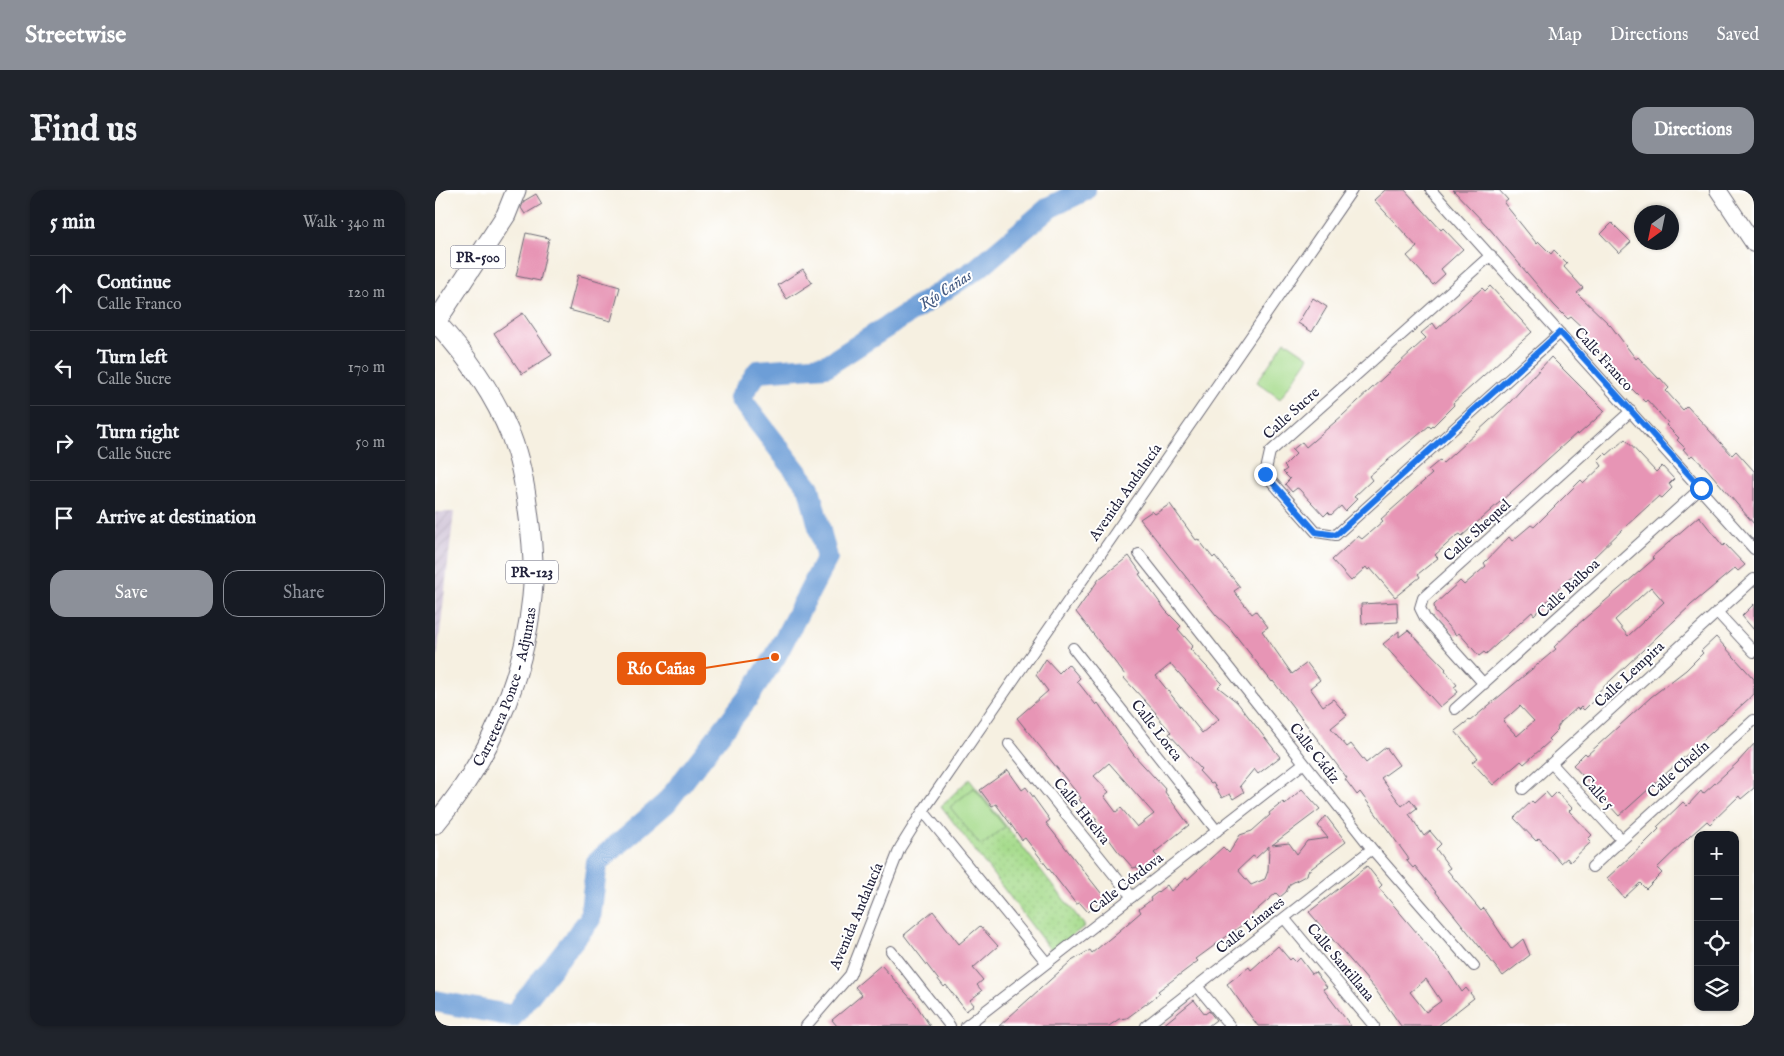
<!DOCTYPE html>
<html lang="en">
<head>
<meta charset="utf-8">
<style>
  :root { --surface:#171b24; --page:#20242c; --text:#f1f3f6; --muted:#9ea1a6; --line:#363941; --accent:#8c9099 }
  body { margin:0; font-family:"IM FELL English",serif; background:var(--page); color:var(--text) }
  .controls { position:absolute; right:15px; bottom:15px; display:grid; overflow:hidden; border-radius:10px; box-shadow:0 1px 4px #0004 }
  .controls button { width:45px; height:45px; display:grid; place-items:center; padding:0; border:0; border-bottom:1px solid var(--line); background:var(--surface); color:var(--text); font:25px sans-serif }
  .compass { position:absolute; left:1199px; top:15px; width:45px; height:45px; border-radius:50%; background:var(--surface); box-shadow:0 1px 4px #0004; rotate:213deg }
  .stop { position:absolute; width:15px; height:15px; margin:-11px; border:4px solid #1a73e8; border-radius:50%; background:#fff }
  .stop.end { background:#1a73e8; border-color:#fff; box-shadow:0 1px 5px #0008 }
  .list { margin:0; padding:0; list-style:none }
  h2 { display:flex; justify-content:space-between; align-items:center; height:65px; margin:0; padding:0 20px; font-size:21px }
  h2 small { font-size:16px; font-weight:400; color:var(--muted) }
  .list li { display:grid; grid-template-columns:32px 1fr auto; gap:15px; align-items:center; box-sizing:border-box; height:75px; padding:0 20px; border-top:1px solid var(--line) }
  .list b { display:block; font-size:19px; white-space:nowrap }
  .list p { margin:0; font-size:16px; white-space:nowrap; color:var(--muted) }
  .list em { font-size:16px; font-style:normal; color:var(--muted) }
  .actions { display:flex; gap:10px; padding:15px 20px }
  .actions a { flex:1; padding:11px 0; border:1px solid var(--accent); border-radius:15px; text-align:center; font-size:18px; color:var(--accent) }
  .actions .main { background:var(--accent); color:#fff }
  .icon { flex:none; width:28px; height:28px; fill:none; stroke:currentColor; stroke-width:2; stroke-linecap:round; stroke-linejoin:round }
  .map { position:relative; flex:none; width:1319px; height:836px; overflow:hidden; border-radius:15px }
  header { display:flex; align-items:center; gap:30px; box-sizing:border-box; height:70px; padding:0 25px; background:var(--accent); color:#fff }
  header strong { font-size:24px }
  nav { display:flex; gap:28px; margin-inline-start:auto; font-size:18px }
  .intro { display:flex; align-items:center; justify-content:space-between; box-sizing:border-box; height:120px; padding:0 30px }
  h1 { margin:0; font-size:35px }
  .button { padding:12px 22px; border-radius:15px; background:var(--accent); color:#fff; font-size:18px; font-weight:700 }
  main { display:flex; gap:30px; padding:0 30px }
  aside { flex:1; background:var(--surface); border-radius:15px; box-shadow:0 1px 4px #0004 }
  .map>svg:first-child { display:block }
</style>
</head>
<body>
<header>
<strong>Streetwise</strong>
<nav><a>Map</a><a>Directions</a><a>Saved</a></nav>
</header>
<div class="intro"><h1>Find us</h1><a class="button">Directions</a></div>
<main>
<aside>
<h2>5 min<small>Walk · 340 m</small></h2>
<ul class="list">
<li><svg class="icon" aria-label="ahead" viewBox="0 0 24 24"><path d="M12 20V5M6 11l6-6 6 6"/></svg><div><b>Continue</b><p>Calle Franco</p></div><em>120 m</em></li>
<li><svg class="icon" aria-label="left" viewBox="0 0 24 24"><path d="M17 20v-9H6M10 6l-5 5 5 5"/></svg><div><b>Turn left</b><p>Calle Sucre</p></div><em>170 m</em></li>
<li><svg class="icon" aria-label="right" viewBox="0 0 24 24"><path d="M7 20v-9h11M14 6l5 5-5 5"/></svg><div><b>Turn right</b><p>Calle Sucre</p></div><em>50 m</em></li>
<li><svg class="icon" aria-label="arrive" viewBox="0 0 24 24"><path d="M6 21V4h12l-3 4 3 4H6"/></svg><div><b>Arrive at destination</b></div></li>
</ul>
<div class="actions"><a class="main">Save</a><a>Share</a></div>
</aside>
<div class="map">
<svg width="1319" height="836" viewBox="0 0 1319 836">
  <defs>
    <pattern id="industrial-furrows" width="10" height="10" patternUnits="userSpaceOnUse" patternTransform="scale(1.25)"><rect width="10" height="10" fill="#ccbfd4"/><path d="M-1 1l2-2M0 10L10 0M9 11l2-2" fill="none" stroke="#afa4b7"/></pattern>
    <pattern id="park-dots" width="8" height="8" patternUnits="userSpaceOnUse" patternTransform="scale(1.25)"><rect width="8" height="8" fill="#a6db8c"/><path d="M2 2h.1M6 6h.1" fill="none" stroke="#8fbc7a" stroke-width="1.8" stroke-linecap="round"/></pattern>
  </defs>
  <rect width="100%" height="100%" fill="#fff"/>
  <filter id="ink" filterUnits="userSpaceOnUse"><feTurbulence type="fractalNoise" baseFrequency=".02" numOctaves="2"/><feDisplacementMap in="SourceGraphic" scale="10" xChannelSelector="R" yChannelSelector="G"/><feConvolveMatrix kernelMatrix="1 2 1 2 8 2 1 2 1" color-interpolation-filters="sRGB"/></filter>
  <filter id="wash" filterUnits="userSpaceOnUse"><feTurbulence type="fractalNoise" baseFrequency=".0096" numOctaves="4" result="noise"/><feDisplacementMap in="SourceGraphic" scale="20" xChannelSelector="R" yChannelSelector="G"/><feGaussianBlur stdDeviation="1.12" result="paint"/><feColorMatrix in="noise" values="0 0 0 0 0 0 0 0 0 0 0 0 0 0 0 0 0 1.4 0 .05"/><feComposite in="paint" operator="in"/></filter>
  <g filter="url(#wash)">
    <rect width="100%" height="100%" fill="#f6f0e1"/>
    <path fill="url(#industrial-furrows)" d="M 0,322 L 19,322 L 0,485 Z"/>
    <path fill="url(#park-dots)" stroke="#647e64" d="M 534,589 L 650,736 L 616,761 L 506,616 Z"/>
    <path fill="#a6db8c" stroke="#647e64" d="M 850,151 L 874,167 L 845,209 L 822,192 Z
      M 539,598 L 570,637 L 546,656 L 515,617 Z"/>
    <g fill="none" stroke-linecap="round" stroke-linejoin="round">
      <path stroke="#6d9ed7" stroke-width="22" d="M 0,811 L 78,826 L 155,729 L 162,672 L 231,613 L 312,509 L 340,467 L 392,368 L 374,298 L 305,208 L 323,181 L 391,176 L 543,78 L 615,17 L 650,0"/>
    </g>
    <g id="blocks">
      <path fill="#e795b5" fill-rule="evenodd" d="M 950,0 L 970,0 L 1006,40 L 1008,38 L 1028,59 L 1006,79 L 1010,84 L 998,95 L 972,66 L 982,57 L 939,10 Z
        M 1018,0 L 1064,0 L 1073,10 L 1069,13 L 1102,54 L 1104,52 L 1116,64 L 1119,60 L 1132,73 L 1129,77 L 1148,98 L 1142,103 L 1176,136 L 1201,169 L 1203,167 L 1224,189 L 1225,188 L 1234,198 L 1231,201 L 1248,220 L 1252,216 L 1297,265 L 1301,261 L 1319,281 L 1319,334 L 1271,278 L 1257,265 L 1255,267 L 1248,259 L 1250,258 L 1242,250 L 1244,248 L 1231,235 L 1233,233 L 1212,210 L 1210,212 L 1183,185 L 1148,142 L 1150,140 L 1136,127 L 1133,129 L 1119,115 L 1054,38 Z
        M 101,4 L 107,14 L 90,24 L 86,18 L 89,11 Z
        M 1177,33 L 1196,52 L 1184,63 L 1166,44 Z
        M 91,43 L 114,48 L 105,91 L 81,86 Z
        M 368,79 L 377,93 L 352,109 L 343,95 Z
        M 143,85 L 185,97 L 176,131 L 134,120 Z
        M 1055,96 L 1097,142 L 1018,213 L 1019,215 L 996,238 L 994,236 L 934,286 L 937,290 L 919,307 L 922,309 L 910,321 L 906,316 L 896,325 L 893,322 L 889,326 L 864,299 L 862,298 L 857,302 L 850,294 L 855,289 L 848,282 L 852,279 L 849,276 L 861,264 L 857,260 L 867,252 L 871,257 L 908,225 L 991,148 L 986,143 L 998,133 L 1002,139 L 1047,98 L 1050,101 Z
        M 878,108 L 892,117 L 877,142 L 863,133 Z
        M 88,123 L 117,165 L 87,184 L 59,143 Z
        M 1116,167 L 1170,221 L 1143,245 L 1142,243 L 1027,346 L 1025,344 L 1020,347 L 1000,365 L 1003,368 L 983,384 L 985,387 L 960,407 L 935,378 L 933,380 L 931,377 L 916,391 L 897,370 L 923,346 L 927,349 L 948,331 L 946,329 L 997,284 L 993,280 L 1005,270 L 1008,273 L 1075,212 Z
        M 1190,249 L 1221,282 L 1227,276 L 1239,289 L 1234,294 L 1237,298 L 1227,308 L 1224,306 L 1190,337 L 1156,370 L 1158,373 L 1148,382 L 1146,380 L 1129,393 L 1099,425 L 1097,422 L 1051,464 L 1049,462 L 1044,466 L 1024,443 L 1021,445 L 1000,422 L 999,415 L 1025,391 L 1029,395 L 1051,376 L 1049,373 L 1074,347 L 1077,351 L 1096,335 L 1099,337 L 1146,290 L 1149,293 L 1167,276 L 1163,270 L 1170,263 L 1172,265 Z
        M 735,314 L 761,350 L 763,349 L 778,368 L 780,366 L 805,397 L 799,401 L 817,424 L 821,421 L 833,437 L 827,441 L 857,484 L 872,473 L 885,490 L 875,498 L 888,516 L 898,509 L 912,525 L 896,538 L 912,557 L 916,554 L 931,573 L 951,557 L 964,575 L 946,588 L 967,616 L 975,609 L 982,618 L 974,624 L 989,646 L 995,641 L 1006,654 L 1001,659 L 1015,678 L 1012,680 L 1046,721 L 1049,718 L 1076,759 L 1088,749 L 1095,765 L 1068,786 L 980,676 L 978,678 L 971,670 L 974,669 L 958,647 L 925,602 L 922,605 L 910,589 L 912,588 L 838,491 L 837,492 L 794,437 L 781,425 L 705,329 L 717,321 L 720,324 Z
        M 1264,326 L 1288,356 L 1290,354 L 1310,375 L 1303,381 L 1300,378 L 1256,415 L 1160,505 L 1162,507 L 1149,520 L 1146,517 L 1143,520 L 1142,518 L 1126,532 L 1122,538 L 1123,539 L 1113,549 L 1115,551 L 1089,574 L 1086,571 L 1058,595 L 1037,572 L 1043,568 L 1020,541 L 1034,530 L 1035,531 L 1121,459 L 1119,457 L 1141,436 L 1219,369 L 1217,367 ZM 1216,397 L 1229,412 L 1193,446 L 1180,430 ZM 1085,516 L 1099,531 L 1082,546 L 1068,531 Z
        M 694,366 L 706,383 L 704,384 L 731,421 L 746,436 L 743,439 L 758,456 L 755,459 L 787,493 L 783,497 L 802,512 L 845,567 L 823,584 L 819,579 L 805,596 L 809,602 L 798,609 L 795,604 L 787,608 L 778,593 L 776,594 L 764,581 L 766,579 L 734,544 L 736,542 L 720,524 L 721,523 L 688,487 L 690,485 L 641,422 L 664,389 ZM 736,474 L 784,529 L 767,543 L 721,486 Z
        M 962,412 L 963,432 L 927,434 L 926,414 Z
        M 1319,414 L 1319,440 L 1307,426 Z
        M 973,440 L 1011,479 L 1010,480 L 1022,495 L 1019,497 L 1023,502 L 1005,517 L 948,454 L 964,441 L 964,447 Z
        M 1281,447 L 1319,489 L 1319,504 L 1184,626 L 1138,575 L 1150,563 L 1152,565 L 1216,507 L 1251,480 L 1268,463 L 1266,461 Z
        M 611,469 L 624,483 L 633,474 L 645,488 L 642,491 L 661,515 L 663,513 L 698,564 L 731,600 L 730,602 L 754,635 L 719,663 L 724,668 L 707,683 L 702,677 L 698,678 L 682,660 L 660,630 L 662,629 L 644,610 L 646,608 L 582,528 L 613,501 L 601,485 ZM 674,573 L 719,624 L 702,637 L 686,618 L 681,622 L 669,606 L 674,602 L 659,586 Z
        M 1319,554 L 1319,598 L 1306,609 L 1304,606 L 1275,634 L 1272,631 L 1254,647 L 1222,678 L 1227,683 L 1211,699 L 1205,693 L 1189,708 L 1172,688 L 1208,655 L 1224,639 L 1222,637 L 1248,612 L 1252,616 L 1266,601 L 1268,604 L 1302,573 Z
        M 573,580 L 587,600 L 591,597 L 615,630 L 611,633 L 670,708 L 653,722 L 645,713 L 641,714 L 590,648 L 587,650 L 561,614 L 557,616 L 545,600 Z
        M 867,599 L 885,619 L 837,655 L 854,653 L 862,664 L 872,651 L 893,648 L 883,636 L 891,626 L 911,652 L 873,681 L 872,685 L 855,694 L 851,702 L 845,707 L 841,703 L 816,725 L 818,727 L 761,769 L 763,771 L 723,801 L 725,803 L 715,811 L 692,828 L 684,829 L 674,836 L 564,836 L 635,772 L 655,760 L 657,763 L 684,741 L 706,722 L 704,719 L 716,710 L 715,708 L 732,695 L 736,701 L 751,688 L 753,689 L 788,657 L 794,663 L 805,645 L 817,641 L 835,625 L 834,623 L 848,612 L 850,614 ZM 834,656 L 833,681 L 830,689 L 816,695 L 803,680 L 818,666 L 821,668 Z
        M 1111,602 L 1116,608 L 1122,602 L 1137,618 L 1134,621 L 1157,645 L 1153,649 L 1156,652 L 1135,672 L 1132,668 L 1126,673 L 1104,648 L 1101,651 L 1079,628 L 1097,611 L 1099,613 Z
        M 932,676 L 947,695 L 944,698 L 1010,776 L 1027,802 L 1031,798 L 1039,808 L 1003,836 L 966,836 L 940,799 L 874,722 ZM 991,789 L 1006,811 L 991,822 L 975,802 Z
        M 498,721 L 524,754 L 545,736 L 563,756 L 538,778 L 548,790 L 542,795 L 547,801 L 535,810 L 539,815 L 531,821 L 511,795 L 509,797 L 469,745 Z
        M 843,756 L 855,770 L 857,768 L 861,772 L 865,768 L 877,784 L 880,782 L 892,797 L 888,799 L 916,836 L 823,836 L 792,794 L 814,777 L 816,780 Z
        M 446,775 L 480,813 L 495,836 L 402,836 L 397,830 L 427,805 L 420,797 Z
        M 759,810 L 770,824 L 774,821 L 781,830 L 773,836 L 727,836 Z"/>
    </g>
  </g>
  <g filter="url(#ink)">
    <use href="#blocks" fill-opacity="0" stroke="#6c6a75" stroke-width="1"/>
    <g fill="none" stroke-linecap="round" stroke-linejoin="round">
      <defs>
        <path id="street" d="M 996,0 L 1319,359
          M 1056,65 L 835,262 L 830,284 L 881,342 L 901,345 L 1125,143
          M 704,364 L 937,659 L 1039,776
          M 1282,422 L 1319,462
          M 638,458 L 782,641
          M 1049,494 L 990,428 L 985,418 L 988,408 L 1196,221
          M 1020,519 L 1266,298
          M 574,554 L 697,707
          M 1118,575 L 1186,649
          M 1088,599 L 1319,389
          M 488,621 L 612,773
          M 1157,677 L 1319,530
          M 849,728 L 939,836
          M 456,761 L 515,836
          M 762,796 L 795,836
          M 371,836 L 415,785 L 465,658 L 488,621 L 917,0
          M 531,836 L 869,573
          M 711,836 L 937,659"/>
        <path id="primary" d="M 1283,0 L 1319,54"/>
        <g id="highway">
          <path id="s1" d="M 0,634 C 53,572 89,489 97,407 C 100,379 97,348 93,320 C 90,296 85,269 76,246 C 59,204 32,166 1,132 L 71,25 L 81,0"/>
        </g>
      </defs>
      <use href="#street" stroke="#6c6a75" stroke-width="12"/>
      <use href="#primary" stroke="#6c6a75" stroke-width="18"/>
      <use href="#highway" stroke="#6c6a75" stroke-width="21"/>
      <use href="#street" stroke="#fff" stroke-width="10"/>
      <use href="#primary" stroke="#fff" stroke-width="16"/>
      <use href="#highway" stroke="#fff" stroke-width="19"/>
    </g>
  </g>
  <g fill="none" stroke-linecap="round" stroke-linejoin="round" filter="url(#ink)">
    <path stroke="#1a73e8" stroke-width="6" d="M 830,284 L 881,342 L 901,345 L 1125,142 L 1266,298"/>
  </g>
  <g text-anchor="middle" stroke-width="4" stroke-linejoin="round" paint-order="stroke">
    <g fill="#fff" stroke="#646476" stroke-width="1">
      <rect x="15.5" y="55.5" width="55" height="23" rx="4"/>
      <rect x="71" y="370.5" width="52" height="23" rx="4"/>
    </g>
    <g font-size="14" font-weight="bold" fill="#22223b">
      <text x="43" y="72">PR-500</text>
      <text x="97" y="387">PR-123</text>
    </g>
    <g font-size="15" fill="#22223b" stroke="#fff">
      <text transform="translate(1169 169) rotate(48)" y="5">Calle Franco</text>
      <text transform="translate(856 223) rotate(-42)" y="5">Calle Sucre</text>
      <text transform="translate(690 302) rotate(-55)" y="5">Avenida Andalucía</text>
      <text transform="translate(1042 340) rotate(-42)" y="5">Calle Shequel</text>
      <text transform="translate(1133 398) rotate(-43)" y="5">Calle Balboa</text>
      <text transform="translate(1194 484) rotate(-43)" y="5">Calle Lempira</text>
      <text dy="5" stroke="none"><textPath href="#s1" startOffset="156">Carretera Ponce - Adjuntas</textPath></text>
      <text transform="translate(722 540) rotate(52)" y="5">Calle Lorca</text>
      <text transform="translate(880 563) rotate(52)" y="5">Calle Cádiz</text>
      <text transform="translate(1243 579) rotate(-42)" y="5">Calle Chelín</text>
      <text transform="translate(1163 602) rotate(48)" y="5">Calle 5</text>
      <text transform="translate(647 621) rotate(51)" y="5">Calle Huelva</text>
      <text transform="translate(691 693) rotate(-38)" y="5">Calle Córdova</text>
      <text transform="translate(421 726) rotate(-67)" y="5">Avenida Andalucía</text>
      <text transform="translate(815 735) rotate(-38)" y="5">Calle Linares</text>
      <text transform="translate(906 772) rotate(50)" y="5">Calle Santillana</text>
    </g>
    <g font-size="16" font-style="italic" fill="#445a81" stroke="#fff">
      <text transform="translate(510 99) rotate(-33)" y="6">Río Cañas</text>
    </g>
  </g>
  <path fill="none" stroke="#e8590c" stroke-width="2" d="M340 467L270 478"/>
  <circle fill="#e8590c" stroke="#fff" stroke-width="2" cx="340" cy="467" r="5"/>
  <rect fill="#e8590c" stroke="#e8590c" stroke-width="2" x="183" y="463" width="87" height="31" rx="5"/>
  <g font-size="16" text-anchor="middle" font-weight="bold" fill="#fff">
    <text x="226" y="484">Río Cañas</text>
  </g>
</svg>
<div class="controls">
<button>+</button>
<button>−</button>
<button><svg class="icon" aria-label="locate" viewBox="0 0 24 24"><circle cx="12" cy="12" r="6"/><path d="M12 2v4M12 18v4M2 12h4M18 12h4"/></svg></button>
<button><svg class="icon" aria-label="layers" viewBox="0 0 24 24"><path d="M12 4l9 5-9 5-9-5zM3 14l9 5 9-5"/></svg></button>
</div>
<svg class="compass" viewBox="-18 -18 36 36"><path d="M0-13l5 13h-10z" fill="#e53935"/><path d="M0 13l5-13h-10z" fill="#9ea1a6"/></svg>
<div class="stop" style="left:1266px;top:298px"></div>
<div class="stop end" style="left:830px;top:284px"></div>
</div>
</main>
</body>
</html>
